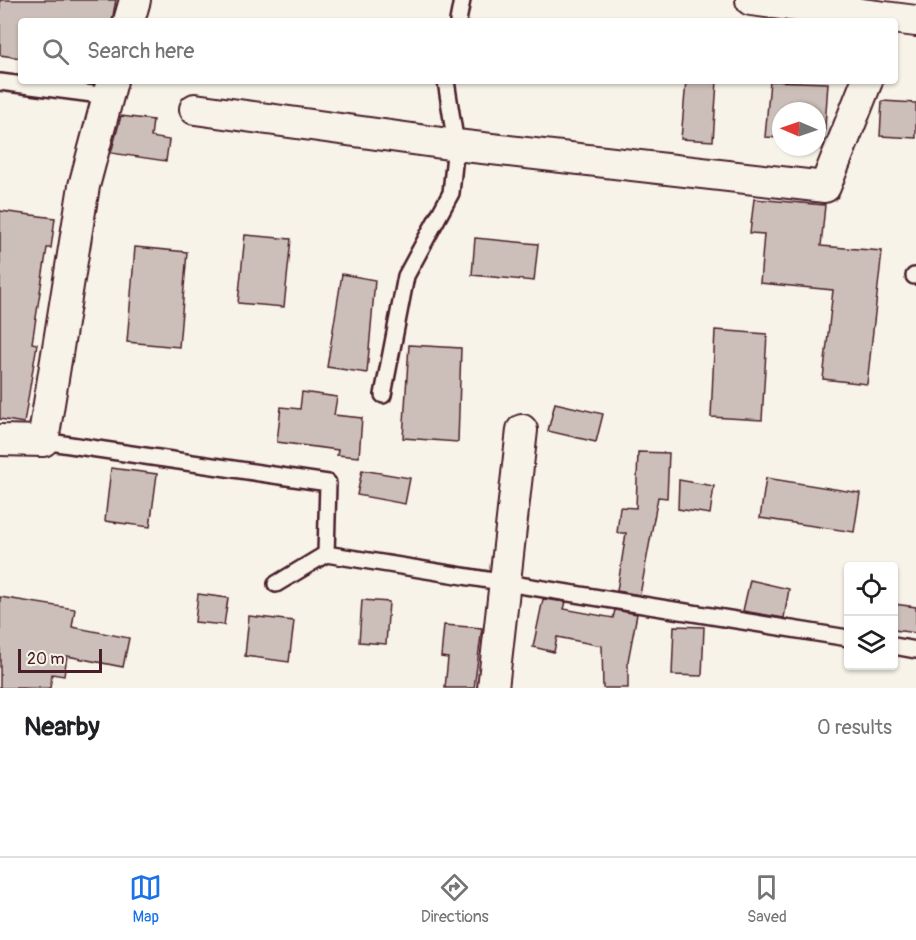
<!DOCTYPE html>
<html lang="en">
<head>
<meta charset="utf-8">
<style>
  :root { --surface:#fff; --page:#f6f6f6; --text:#202124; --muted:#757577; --line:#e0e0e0; --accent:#1a73e8 }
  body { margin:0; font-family:Pangolin,sans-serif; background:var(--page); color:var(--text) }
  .controls { position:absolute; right:18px; bottom:18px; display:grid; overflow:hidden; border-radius:6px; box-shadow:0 2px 4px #0004 }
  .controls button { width:54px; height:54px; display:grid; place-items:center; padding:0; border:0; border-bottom:2px solid var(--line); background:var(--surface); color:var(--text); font:30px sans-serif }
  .compass { position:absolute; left:772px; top:102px; width:54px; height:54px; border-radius:50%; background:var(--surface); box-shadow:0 2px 4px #0004; rotate:272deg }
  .scale { position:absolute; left:18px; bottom:15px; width:84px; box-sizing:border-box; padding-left:6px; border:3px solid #4a1f2b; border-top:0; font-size:16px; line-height:21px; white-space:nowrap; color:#4a1f2b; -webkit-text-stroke:4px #f7f3e8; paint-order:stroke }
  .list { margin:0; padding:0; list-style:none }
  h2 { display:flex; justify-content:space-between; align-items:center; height:78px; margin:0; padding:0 24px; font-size:26px }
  h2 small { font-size:20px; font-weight:400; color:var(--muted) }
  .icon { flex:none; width:33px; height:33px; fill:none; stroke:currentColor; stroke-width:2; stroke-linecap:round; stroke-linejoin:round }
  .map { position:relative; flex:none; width:916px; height:688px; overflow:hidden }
  .search { position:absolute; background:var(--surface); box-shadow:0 2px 4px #0004; left:18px; right:18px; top:18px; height:66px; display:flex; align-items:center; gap:15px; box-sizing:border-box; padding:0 21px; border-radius:6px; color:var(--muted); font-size:22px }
  .sheet { height:168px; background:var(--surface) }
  nav { display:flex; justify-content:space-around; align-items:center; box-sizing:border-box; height:84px; border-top:2px solid var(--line); background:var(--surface); font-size:16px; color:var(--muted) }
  nav a { display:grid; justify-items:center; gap:3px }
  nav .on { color:var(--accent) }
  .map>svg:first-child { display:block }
</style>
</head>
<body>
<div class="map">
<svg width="916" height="688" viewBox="0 0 916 688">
  <rect width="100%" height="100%" fill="#f7f3e8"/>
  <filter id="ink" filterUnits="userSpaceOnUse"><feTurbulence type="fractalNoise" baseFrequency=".0167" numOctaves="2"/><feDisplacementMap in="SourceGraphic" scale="12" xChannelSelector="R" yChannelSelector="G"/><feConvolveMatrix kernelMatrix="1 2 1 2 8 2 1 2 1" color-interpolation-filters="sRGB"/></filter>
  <g filter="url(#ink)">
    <path fill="#ccbfb9" stroke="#4a1f2b" stroke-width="1.5" d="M 0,0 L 116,0 L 112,21 L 21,21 L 21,58 L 0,55 Z
      M 686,81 L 717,81 L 713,141 L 681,139 Z
      M 770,81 L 828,83 L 824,141 L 817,141 L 817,111 L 781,111 L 781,138 L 765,137 Z
      M 882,101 L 916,103 L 916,138 L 880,136 Z
      M 121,116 L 153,120 L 151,137 L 169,140 L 166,161 L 111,153 Z
      M 754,199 L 825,205 L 821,246 L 882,251 L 867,384 L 823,379 L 833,290 L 760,283 L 764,234 L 750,233 Z
      M 0,211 L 55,218 L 51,248 L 47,248 L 32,343 L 37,344 L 24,423 L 0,419 Z
      M 245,235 L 291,239 L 284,307 L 238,303 Z
      M 475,238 L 538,244 L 534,281 L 472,275 Z
      M 135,247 L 187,252 L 179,347 L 127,342 Z
      M 342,274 L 375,280 L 367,373 L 327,367 Z
      M 715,330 L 767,334 L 762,420 L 711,417 Z
      M 409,345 L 461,348 L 458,442 L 403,438 Z
      M 302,392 L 337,397 L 334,415 L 362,418 L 359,457 L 337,455 L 338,450 L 277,442 L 281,407 L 300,409 Z
      M 555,403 L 603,414 L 596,442 L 548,431 Z
      M 638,452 L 669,453 L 667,498 L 658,497 L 640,595 L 617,591 L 626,533 L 617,533 L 620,507 L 636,508 Z
      M 111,468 L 157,474 L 150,527 L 105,521 Z
      M 362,470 L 410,478 L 405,504 L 357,495 Z
      M 766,478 L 860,493 L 854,532 L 760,518 Z
      M 679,480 L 714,486 L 710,514 L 678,509 Z
      M 750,580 L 789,589 L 784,618 L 743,611 Z
      M 198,594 L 228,598 L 224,625 L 195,622 Z
      M 0,597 L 75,609 L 72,627 L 129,638 L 123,667 L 67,656 L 64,676 L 52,674 L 50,688 L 0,688 Z
      M 543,599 L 566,602 L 564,609 L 613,618 L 615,610 L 637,614 L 628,661 L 628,688 L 603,688 L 602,646 L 557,637 L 554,652 L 533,647 Z
      M 362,600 L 389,602 L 386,644 L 359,642 Z
      M 894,604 L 916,607 L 916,633 L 894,630 Z
      M 249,616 L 294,621 L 289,662 L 245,656 Z
      M 444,625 L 482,628 L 474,688 L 445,688 L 448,658 L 441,657 Z
      M 674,626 L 704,627 L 702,676 L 672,675 Z"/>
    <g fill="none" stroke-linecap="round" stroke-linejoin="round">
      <defs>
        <path id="lane" d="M 458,21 L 462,0
          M 0,82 L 108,96
          M 914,276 L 916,276
          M 383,395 L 406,276 L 451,193 L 456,145 L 446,81
          M 43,441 L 328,483 L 326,554
          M 276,584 L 326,554 L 848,638
          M 894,646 L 916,650"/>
        <path id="street" d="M 751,0 L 916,21
          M 129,21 L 135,0
          M 195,109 L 456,145 L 825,187 L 867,81
          M 0,440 L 43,441 L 84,186 L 112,81
          M 493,688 L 522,430"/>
      </defs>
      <use href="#lane" stroke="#4a1f2b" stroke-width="20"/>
      <use href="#street" stroke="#4a1f2b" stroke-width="34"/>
      <use href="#lane" stroke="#f7f3e8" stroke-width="15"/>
      <use href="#street" stroke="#f7f3e8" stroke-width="30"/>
    </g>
  </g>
</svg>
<div class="controls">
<button><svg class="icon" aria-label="locate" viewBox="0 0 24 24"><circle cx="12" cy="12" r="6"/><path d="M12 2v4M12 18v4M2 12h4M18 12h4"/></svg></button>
<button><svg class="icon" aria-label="layers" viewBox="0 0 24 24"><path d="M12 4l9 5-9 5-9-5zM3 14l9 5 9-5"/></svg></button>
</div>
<svg class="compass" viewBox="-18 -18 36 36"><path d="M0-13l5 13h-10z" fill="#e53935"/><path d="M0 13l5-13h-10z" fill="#757577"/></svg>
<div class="scale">20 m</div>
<div class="search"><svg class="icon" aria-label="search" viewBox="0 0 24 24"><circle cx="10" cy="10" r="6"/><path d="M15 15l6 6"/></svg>Search here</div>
</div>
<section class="sheet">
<h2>Nearby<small>0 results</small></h2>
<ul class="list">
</ul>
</section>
<nav>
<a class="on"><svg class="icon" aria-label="map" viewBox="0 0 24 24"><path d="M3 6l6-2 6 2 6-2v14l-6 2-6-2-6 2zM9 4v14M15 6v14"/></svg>Map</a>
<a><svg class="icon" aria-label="directions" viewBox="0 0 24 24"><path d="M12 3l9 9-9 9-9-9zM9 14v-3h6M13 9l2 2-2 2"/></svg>Directions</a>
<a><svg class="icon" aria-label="saved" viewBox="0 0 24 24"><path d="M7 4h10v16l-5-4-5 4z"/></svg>Saved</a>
</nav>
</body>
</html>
